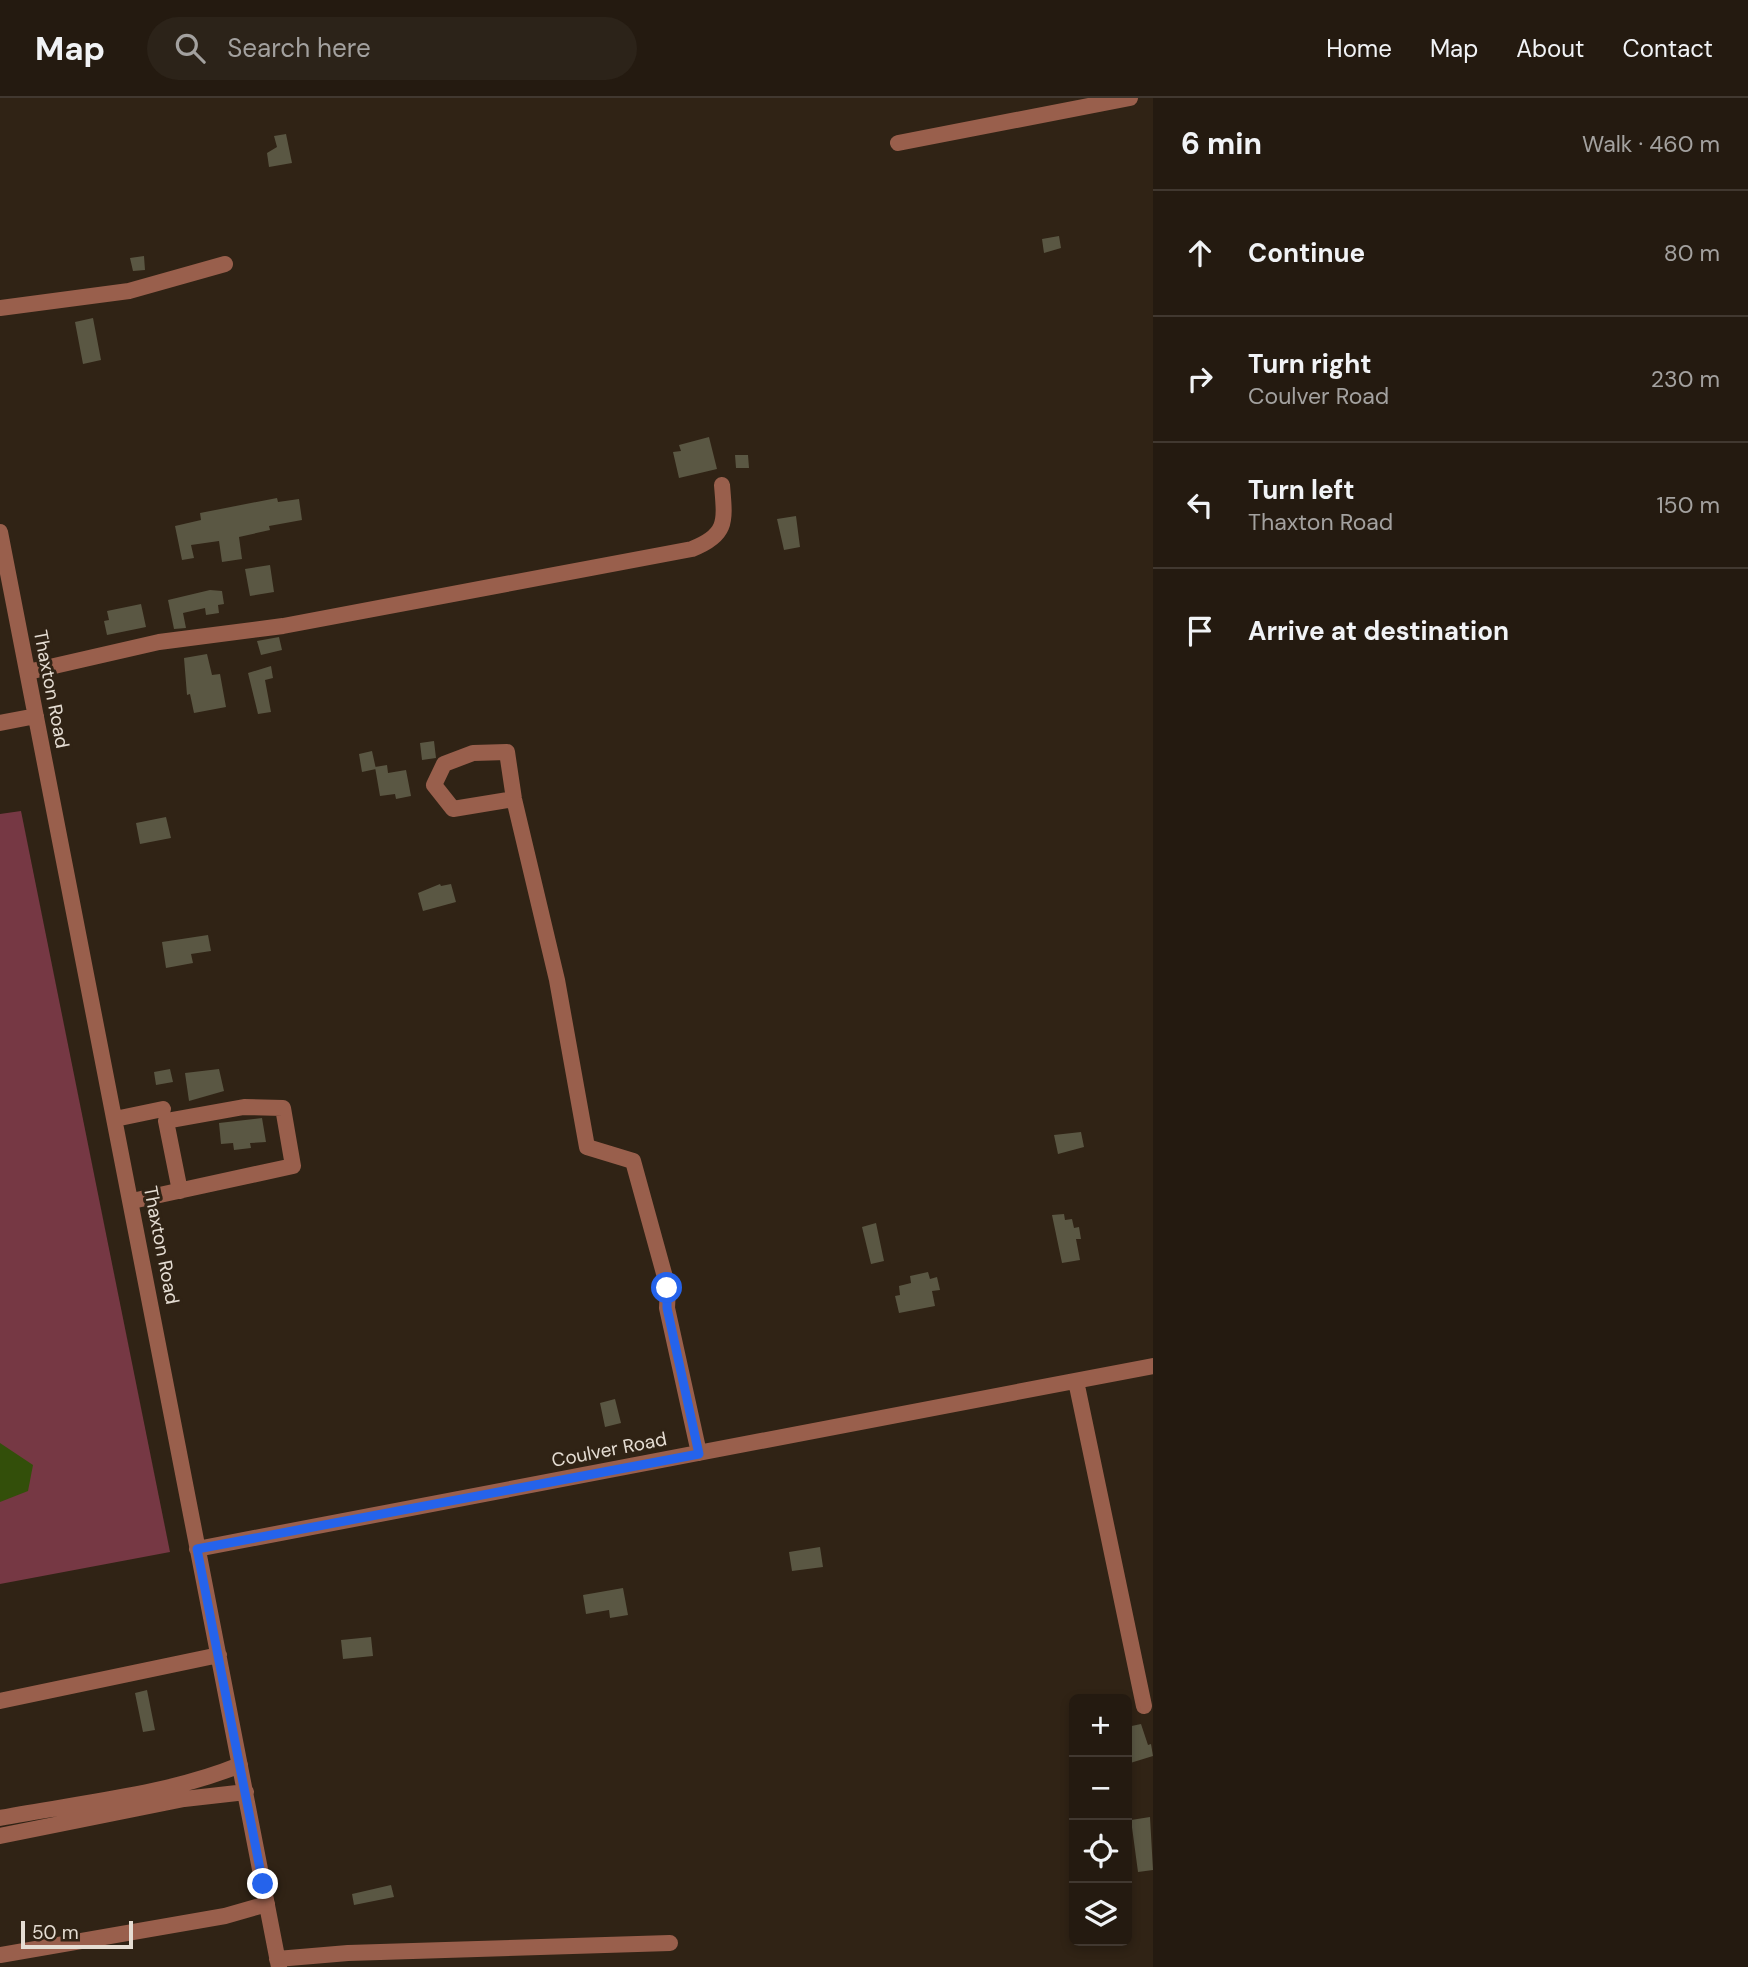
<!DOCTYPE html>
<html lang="en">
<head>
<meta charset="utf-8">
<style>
  :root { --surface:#241a10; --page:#2c2319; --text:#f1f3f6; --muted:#a3a19f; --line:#413830 }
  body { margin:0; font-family:"DM Sans",sans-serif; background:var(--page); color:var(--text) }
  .controls { position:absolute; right:21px; bottom:21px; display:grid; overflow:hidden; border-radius:10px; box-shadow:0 4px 10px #0003 }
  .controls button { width:63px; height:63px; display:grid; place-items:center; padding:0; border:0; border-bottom:2px solid var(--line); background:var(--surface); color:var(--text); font:35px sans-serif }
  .scale { position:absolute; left:21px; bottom:18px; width:112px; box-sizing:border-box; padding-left:7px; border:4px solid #e5ddd3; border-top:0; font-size:19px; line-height:24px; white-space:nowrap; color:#e5ddd3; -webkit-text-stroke:5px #302315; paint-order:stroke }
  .stop { position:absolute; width:21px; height:21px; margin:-16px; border:5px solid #2563eb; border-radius:50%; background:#fff }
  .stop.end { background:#2563eb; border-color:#fff; box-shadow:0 2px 7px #0008 }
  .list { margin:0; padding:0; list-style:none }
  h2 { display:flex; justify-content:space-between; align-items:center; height:91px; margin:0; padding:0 28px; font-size:30px }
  h2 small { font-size:23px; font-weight:400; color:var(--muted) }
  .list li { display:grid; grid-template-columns:46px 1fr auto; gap:21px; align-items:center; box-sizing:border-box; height:126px; padding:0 28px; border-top:2px solid var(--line) }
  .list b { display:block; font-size:26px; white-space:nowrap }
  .list p { margin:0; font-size:23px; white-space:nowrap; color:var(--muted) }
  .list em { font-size:23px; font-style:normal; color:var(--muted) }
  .icon { flex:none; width:38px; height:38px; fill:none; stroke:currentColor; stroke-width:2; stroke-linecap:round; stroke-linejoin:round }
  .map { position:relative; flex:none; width:1153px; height:1869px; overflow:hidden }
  header { display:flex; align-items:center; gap:42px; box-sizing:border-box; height:98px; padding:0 35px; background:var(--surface); border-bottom:2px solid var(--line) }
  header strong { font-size:33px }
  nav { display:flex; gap:38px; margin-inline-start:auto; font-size:24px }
  .search { width:490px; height:63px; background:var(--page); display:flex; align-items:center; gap:18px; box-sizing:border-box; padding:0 24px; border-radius:38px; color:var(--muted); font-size:26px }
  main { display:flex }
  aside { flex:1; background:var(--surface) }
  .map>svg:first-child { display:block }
</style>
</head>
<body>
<header>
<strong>Map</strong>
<div class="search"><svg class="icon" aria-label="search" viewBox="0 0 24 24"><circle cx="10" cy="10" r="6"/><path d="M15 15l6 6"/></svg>Search here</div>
<nav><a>Home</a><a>Map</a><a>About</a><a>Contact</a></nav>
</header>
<main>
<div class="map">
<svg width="1153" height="1869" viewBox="0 0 1153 1869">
  <rect width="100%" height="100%" fill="#302315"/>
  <path fill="#763844" d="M 21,713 L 170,1454 L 0,1486 L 0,716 Z"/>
  <path fill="#334f0a" d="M 0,1345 L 33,1367 L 28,1393 L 0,1404 Z"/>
  <path fill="#5a5743" d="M 286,36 L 292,65 L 269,69 L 267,55 L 277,49 L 274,38 Z
    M 1059,138 L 1061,150 L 1044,155 L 1042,141 Z
    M 144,158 L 145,172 L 133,173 L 130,160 Z
    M 93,220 L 101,262 L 83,266 L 75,224 Z
    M 709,339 L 717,371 L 679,380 L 673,354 L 681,353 L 679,347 Z
    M 735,357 L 748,357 L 749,370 L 736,370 Z
    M 277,400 L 278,404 L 299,401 L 302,422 L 269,428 L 270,432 L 239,439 L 242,461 L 222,464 L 219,443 L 191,447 L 194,460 L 182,462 L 175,428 L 201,422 L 200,415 Z
    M 796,418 L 800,449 L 784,452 L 777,421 Z
    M 270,467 L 274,494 L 250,498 L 245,471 Z
    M 210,492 L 222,493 L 224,506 L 218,507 L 219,515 L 206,517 L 205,510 L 183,515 L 186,530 L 174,531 L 168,502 Z
    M 141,506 L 146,529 L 107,537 L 104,523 L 109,522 L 107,513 Z
    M 279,539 L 282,552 L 261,557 L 257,543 Z
    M 207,556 L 212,577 L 220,576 L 226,609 L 194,615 L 190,596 L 187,597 L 184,560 Z
    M 271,568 L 273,580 L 265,582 L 271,614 L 258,616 L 248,575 Z
    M 434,643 L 436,660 L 422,662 L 420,645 Z
    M 372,653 L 376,671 L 362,674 L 359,656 Z
    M 387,667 L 388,675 L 406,672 L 411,698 L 396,701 L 395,696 L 380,698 L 375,669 Z
    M 166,719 L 171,740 L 140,746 L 136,725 Z
    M 440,786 L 441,788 L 451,786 L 456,804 L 423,813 L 418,795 Z
    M 208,837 L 211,853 L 191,856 L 193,865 L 166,870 L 162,844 Z
    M 170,971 L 173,984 L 156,987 L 154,974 Z
    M 219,971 L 224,993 L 189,1003 L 185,975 Z
    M 262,1020 L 266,1044 L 250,1045 L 251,1050 L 234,1052 L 233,1045 L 221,1046 L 219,1025 Z
    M 1081,1034 L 1084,1049 L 1058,1056 L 1054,1037 Z
    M 1064,1116 L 1065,1122 L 1072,1121 L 1074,1130 L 1079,1129 L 1081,1141 L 1076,1141 L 1080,1162 L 1062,1165 L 1052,1117 Z
    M 876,1125 L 884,1163 L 871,1166 L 862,1129 Z
    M 928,1174 L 930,1181 L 937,1179 L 940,1192 L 932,1193 L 935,1208 L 899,1215 L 895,1198 L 900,1197 L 899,1188 L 911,1185 L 910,1178 Z
    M 615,1301 L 621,1325 L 605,1329 L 600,1305 Z
    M 820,1449 L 823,1469 L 792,1473 L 789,1454 Z
    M 623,1490 L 628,1517 L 610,1520 L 609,1512 L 586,1516 L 583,1497 Z
    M 371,1539 L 373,1558 L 343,1561 L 341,1542 Z
    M 147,1592 L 155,1632 L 143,1634 L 135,1595 Z
    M 1141,1626 L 1148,1647 L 1151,1646 L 1153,1658 L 1127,1666 L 1127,1629 Z
    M 1150,1719 L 1153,1772 L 1138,1774 L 1131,1722 Z
    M 391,1787 L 394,1799 L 354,1807 L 352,1796 Z"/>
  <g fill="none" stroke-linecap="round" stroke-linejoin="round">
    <path stroke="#995f4c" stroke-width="16" d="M 898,45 L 1130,0
      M 0,210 L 129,193 L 225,166
      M 0,434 L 279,1869
      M 28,574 L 159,544 L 283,528 L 692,451 C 728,437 725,423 722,387
      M 0,625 L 36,618
      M 514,701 L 453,711 L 434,687 L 444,666 L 473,655 L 507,654 L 514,701 L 557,882 L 587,1049 L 633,1063 L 668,1190 L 667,1210 L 699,1355
      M 115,1021 L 163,1011
      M 132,1103 L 293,1068 L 283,1010 L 244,1009 L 166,1023 L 180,1093
      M 1076,1283 L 1144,1608
      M 197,1451 L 1153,1268
      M 0,1603 L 219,1557
      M 0,1720 C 78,1705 167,1697 240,1667
      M 0,1738 L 184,1701 L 246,1694
      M 0,1857 L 225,1818 L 267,1806
      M 277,1861 L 348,1855 L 670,1845"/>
  </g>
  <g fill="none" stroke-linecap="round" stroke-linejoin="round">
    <path stroke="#2563eb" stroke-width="9" d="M 263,1786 L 197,1451 L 699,1356 L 667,1210 L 667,1190"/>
  </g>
  <g text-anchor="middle" stroke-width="6" stroke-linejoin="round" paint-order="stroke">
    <g font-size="19" fill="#e5ddd3" stroke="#302315">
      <text transform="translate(52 591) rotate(79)" y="7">Thaxton Road</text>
      <text transform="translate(162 1147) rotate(79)" y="7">Thaxton Road</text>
      <text transform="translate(609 1351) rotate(-11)" y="7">Coulver Road</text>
    </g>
  </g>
</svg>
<div class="controls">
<button>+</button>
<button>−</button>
<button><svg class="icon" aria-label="locate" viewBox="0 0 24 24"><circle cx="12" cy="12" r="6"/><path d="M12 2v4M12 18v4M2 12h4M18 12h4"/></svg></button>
<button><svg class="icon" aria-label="layers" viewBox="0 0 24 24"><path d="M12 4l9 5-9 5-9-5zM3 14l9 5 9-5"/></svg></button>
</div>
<div class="scale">50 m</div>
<div class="stop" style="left:667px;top:1190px"></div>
<div class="stop end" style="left:263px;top:1786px"></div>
</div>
<aside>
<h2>6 min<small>Walk · 460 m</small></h2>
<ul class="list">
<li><svg class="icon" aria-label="ahead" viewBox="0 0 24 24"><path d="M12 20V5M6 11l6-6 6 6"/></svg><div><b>Continue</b></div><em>80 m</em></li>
<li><svg class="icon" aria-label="right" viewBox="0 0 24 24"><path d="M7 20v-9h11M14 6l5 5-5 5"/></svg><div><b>Turn right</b><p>Coulver Road</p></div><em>230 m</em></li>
<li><svg class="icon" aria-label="left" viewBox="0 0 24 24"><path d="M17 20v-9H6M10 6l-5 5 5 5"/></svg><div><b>Turn left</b><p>Thaxton Road</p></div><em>150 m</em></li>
<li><svg class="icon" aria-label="arrive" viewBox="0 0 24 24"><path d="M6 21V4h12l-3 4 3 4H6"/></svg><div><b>Arrive at destination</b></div></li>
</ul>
</aside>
</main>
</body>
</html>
